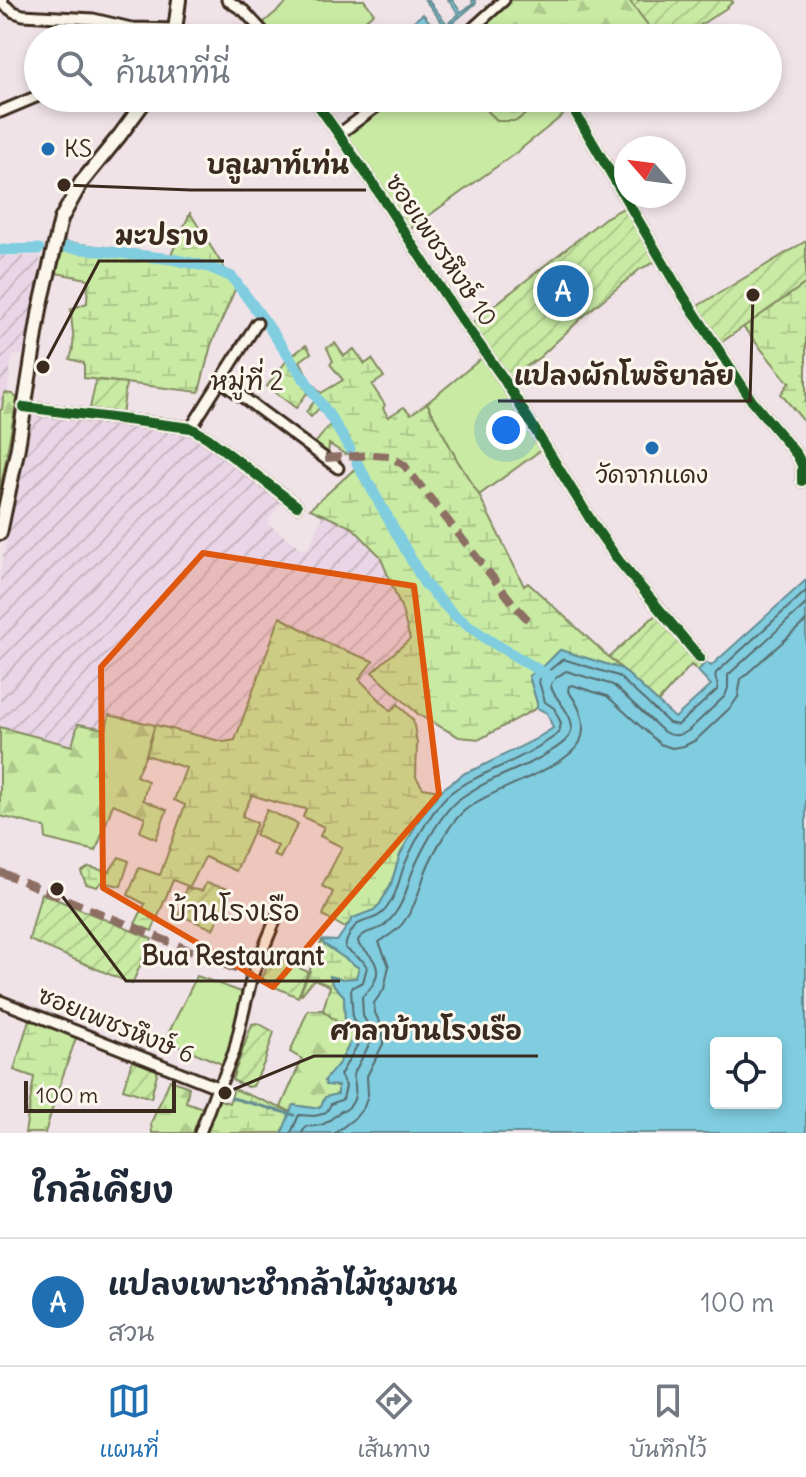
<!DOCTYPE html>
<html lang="th">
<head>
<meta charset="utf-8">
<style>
  :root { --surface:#fff; --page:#f2f2f3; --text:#1f2937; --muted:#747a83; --line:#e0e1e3; --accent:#1f6fb2 }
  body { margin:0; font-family:Delius,"Playpen Sans Thai",sans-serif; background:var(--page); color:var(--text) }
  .controls { position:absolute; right:24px; bottom:24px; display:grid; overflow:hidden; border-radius:8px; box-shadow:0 4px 12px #0003 }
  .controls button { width:72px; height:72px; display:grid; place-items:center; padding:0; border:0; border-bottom:2px solid var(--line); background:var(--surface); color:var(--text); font:40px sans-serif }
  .compass { position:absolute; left:614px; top:136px; width:72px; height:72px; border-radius:50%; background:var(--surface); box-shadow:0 4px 12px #0003; rotate:298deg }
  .scale { position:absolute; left:24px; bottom:20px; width:152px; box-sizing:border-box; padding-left:8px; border:4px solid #3b2a1e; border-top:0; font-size:22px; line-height:28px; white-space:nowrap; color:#3b2a1e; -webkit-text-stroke:6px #fbf7ec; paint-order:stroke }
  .you { position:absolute; left:506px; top:430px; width:28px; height:28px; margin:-20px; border:6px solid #fff; border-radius:50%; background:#1a73e8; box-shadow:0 0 0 12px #1a73e833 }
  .badge { display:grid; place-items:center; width:52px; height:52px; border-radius:50%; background:var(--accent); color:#fff; font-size:26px; font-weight:700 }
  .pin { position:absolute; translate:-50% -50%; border:4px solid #fff; box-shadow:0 2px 8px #0006 }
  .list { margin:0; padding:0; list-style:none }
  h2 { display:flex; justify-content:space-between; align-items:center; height:104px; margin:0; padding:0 32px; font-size:34px }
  h2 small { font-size:26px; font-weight:400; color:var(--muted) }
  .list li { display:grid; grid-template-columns:52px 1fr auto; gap:24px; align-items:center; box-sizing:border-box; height:128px; padding:0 32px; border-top:2px solid var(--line) }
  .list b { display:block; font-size:30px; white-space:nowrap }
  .list p { margin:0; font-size:26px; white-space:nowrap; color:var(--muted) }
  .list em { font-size:26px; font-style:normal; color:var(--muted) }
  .icon { flex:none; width:44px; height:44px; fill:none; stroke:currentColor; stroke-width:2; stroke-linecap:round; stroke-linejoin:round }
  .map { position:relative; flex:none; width:806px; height:1133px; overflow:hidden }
  .search { position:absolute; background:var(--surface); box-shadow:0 4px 12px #0003; left:24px; right:24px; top:24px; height:88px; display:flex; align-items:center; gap:20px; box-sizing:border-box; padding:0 28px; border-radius:44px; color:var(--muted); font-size:30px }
  .sheet { height:232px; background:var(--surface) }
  nav { display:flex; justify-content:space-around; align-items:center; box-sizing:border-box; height:112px; border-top:2px solid var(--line); background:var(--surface); font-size:22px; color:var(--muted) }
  nav a { display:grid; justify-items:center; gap:4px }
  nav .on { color:var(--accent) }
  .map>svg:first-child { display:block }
</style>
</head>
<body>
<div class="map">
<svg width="806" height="1133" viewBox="0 0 806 1133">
  <defs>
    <pattern id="industrial-furrows" width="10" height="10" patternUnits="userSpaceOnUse" patternTransform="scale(2)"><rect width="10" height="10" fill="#e9d5e5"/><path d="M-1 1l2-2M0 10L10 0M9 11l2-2" fill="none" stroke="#c9b7c4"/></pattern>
    <pattern id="forest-firs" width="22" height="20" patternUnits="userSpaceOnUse" patternTransform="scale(2)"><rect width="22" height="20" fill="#c8eaa3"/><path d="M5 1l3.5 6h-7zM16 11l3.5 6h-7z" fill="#adc98c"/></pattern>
    <pattern id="wetland-marsh" width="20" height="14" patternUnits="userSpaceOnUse" patternTransform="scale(2)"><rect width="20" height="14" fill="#c8eaa3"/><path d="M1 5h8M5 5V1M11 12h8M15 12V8" fill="none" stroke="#adc98c"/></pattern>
    <pattern id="garden-furrows" width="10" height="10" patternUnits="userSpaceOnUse" patternTransform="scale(2)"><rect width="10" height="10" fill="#c8eaa3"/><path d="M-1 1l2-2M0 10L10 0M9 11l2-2" fill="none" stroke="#adc98c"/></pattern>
  </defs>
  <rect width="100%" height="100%" fill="#f0e3e8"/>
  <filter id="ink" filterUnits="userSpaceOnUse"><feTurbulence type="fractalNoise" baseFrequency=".0125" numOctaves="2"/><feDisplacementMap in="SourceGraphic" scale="16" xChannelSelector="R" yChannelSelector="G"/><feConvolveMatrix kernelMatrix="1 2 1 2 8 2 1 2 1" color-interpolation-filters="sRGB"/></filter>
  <g filter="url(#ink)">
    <path fill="url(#industrial-furrows)" d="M 0,256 L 41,256 L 25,354 L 12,356 L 6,403 L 0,434 Z
      M 33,413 L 194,434 L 282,502 L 267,523 L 302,549 L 309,548 L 323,514 L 350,526 L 380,556 L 401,607 L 411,639 L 373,672 L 403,700 L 392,712 L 359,678 L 372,661 L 333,646 L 280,617 L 235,740 L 224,742 L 110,715 L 106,729 L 72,746 L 0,727 L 0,571 Z"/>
    <path fill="#c8eaa3" stroke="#828a60" stroke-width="2" d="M 290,0 L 364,0 L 374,13 L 344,38 L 276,38 L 263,23 Z
      M 393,98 L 474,98 L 498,121 L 516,121 L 547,98 L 574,98 L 582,100 L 517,152 L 410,229 L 348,141 L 345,135 Z
      M 483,357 L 518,410 L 541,450 L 479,495 L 457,460 L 427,403 Z
      M 267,810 L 298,824 L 280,858 L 273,855 L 278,846 L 255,835 Z
      M 197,976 L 244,993 L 229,1056 L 224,1065 L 172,1043 L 166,1038 Z"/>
    <path fill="url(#forest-firs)" stroke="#828a60" stroke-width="2" d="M 510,0 L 629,0 L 658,38 L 470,38 Z
      M 474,98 L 547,98 L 516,121 L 498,121 Z
      M 4,393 L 12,394 L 17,398 L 0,492 L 0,410 L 2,409 Z
      M 109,715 L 155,725 L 146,755 L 136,776 L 148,781 L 143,800 L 167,810 L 156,839 L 140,832 L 145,817 L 113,804 L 96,851 L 46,839 L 45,827 L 0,816 L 0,727 L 72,746 L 78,724 L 106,729 Z
      M 308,1010 L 323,1010 L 337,1022 L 345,1022 L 354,1036 L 340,1062 L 325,1081 L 330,1085 L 338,1086 L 338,1094 L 325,1097 L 321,1107 L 313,1108 L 294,1105 L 291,1112 L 281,1107 L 302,1059 L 290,1052 Z
      M 170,1080 L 189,1087 L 186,1102 L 206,1109 L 198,1133 L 152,1133 L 151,1123 Z"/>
    <path fill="url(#wetland-marsh)" stroke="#828a60" stroke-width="2" d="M 190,213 L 236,287 L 211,345 L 199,392 L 84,378 L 84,363 L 70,359 C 77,341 71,328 71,309 L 87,303 L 88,279 L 56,273 L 65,242 L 171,255 Z
      M 806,283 L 806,424 L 781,394 L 789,383 L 743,327 Z
      M 335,343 L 344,356 L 354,349 L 365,364 L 372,359 L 384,377 L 372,385 L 385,405 L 383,408 L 388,417 L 404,407 L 411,414 L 427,403 L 457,460 L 479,495 L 524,586 L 528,583 L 622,669 L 560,650 L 546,664 L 529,676 L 537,703 L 537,708 L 480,739 L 459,737 L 419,715 L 372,672 L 410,639 L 401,607 L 380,556 L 353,528 L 310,509 L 360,464 L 353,454 L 345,454 L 329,444 L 328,455 L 323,453 L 313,446 L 332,422 L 321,406 L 311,417 L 306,412 L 316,399 L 307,393 L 296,408 L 267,386 L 288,359 L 306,345 L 311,353 L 300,361 L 310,381 L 321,393 L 343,380 L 330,364 L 333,361 L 327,348 Z
      M 280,617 L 333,646 L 373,661 L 359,679 L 391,711 L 398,704 L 413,720 L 417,743 L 416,777 L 423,788 L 440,791 L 418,821 L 400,855 L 391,884 L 380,904 L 374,910 L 353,918 L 345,928 L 323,915 L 333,892 L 322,886 L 342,847 L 320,836 L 324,827 L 303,817 L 306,809 L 274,802 L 252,795 L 242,816 L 257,823 L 236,871 L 205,857 L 190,887 L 173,880 L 152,931 L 135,924 L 145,904 L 128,895 L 139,868 L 160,875 L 185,805 L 174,800 L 186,768 L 146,755 L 155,725 L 224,742 L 235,740 Z
      M 119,857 L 129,861 L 121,886 L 101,882 L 97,887 L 86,884 L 81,872 L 89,867 L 109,872 Z
      M 322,940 L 324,944 L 359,968 L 356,978 L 343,979 L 330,977 L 332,983 L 344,996 L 345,1022 L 337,1022 L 323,1010 L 330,986 L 314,979 L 301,995 L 300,994 Z
      M 30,1016 L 77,1035 L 59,1087 L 45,1133 L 25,1133 L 34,1077 L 14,1070 Z
      M 234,1089 L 291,1112 L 282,1133 L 203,1133 L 217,1099 L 229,1103 Z"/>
    <path fill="url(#garden-furrows)" stroke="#828a60" stroke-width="2" d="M 629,0 L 731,0 L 733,2 L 725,9 L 680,38 L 658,38 Z
      M 625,207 L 655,262 L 640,269 L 587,313 L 540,357 L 505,381 L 472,323 L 605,218 Z
      M 806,241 L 806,283 L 719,344 L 696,307 Z
      M 96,380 L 126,383 L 122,417 L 89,413 Z
      M 658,613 L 706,662 L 698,671 L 691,665 L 658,702 L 609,657 Z
      M 206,883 L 232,890 L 213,929 L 179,915 L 186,888 L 202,891 Z
      M 41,893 L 152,939 L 132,984 L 29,940 Z
      M 272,955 L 308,972 L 298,997 L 261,981 Z
      M 258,1023 L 274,1032 L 265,1061 L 253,1086 L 248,1087 L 232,1080 L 252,1024 Z
      M 133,1058 L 158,1069 L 151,1098 L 123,1089 Z"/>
    <path fill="#80cde0" stroke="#648c92" stroke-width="2" fill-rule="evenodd" d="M 425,0 L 428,0 L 447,24 L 459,14 L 448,0 L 452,0 L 461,12 L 473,4 L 472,0 L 475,0 L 476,3 L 435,38 L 408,38 L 403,31 L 404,28 L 423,14 L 437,31 L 444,25 Z
      M 806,580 L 806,1133 L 282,1133 L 293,1105 L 313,1108 L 321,1107 L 325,1097 L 338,1094 L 338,1086 L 326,1085 L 325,1080 L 340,1062 L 354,1036 L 345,1022 L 344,996 L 332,983 L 330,976 L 343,979 L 356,978 L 359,968 L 324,944 L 322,940 L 337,941 L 353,918 L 374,910 L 380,904 L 391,884 L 400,855 L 418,821 L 440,791 L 465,773 L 478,768 L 534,740 L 553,728 L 547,713 L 537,708 L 537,703 L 529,676 L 546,664 L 560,650 L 622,669 L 675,718 L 711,685 L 698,671 L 706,662 L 711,666 ZM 716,1043 L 776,1043 L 776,1103 L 716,1103 Z"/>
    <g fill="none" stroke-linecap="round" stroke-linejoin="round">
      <path stroke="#576b6c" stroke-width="2" d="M 291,1133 L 299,1115 L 314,1116 L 323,1114 L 327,1111 L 331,1104 L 343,1099 L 346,1086 L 340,1075 L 361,1039 L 361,1032 L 353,1019 L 351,990 L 353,987 L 363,982 L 367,967 L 363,961 L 345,948 C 346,940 352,926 360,923 C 371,918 378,919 386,909 C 396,896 398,884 403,869 C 411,848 431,811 447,796 C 458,785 471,781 484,774 C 509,763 537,750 559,733 L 561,723 L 554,708 L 545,702 L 539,682 L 540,678 L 563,659 L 618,676 L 669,723 L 678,725 L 717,690 C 720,683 713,679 716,673 L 806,591
        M 302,1133 L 306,1126 C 322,1127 326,1124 337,1114 C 346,1106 339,1116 349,1107 C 358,1099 356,1086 353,1075 L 372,1039 L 371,1030 L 363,1016 L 362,997 C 384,977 381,962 359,945 L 358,940 C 365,930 374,932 384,926 C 388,922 393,917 396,912 C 405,900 407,887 412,873 C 420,853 441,813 458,800 C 480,783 509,773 534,761 C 544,755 557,749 565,741 C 588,719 544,694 552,682 C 554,678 563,673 566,671 L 613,685 L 664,732 C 672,737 680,736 688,731 L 725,696 L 728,688 L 728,675 L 806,604
        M 335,1133 L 356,1117 L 364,1107 L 368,1095 L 367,1076 L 383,1044 L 383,1029 L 375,1013 L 374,1003 L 384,989 L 389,966 L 379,942 C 388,936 396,932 403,923 C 414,909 418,895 423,879 C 429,859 449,824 464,811 C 490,788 564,771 580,742 C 588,725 579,704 568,691 L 569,686 L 572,685 L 607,696 L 660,744 L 672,748 L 684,746 L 696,740 L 731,707 L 738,697 L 741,679 L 806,621"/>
      <path stroke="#648c92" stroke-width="3" d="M 232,1098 L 294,1115"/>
      <path stroke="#80cde0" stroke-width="11" d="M 66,247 L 172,259 L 209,267 L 232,277 L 266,323 L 335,424 L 350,449
        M 0,250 L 39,249
        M 357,463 L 425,584 L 454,615 L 487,639 L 550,677"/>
      <defs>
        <path id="minor" d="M 2,0 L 4,5 L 14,12 L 23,15 L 93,19 L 131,28 L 175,29
          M 227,0 L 244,11 L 269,38
          M 462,38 L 504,0
          M 313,98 L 372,182 L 454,309 L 503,378 L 595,527 L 619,561 L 700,658
          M 569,102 L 675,283 L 752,401 L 797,455 L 802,465 L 802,481
          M 0,112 L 38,96
          M 339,134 L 388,98
          M 221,381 L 338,468
          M 24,407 L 191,428 L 208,438 L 297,506
          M 191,428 L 257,323
          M 0,1001 L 217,1087
          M 200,1133 L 217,1087 L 222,1081 L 234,1052 L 252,976 L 277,916"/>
        <path id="secondary" d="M 174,38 L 179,0
          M 0,533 L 18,447 L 40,309 L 61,219 L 81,183 L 120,135 L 147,98"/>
      </defs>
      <use href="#minor" stroke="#3b2a1e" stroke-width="15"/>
      <use href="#secondary" stroke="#3b2a1e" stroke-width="18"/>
      <use href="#minor" stroke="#fbf7ec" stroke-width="9"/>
      <use href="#secondary" stroke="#fbf7ec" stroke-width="12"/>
      <path stroke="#8d6e63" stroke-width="8" stroke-dasharray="16 8" stroke-linecap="butt" d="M 325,458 L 374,455 L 389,456 L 404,465 L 516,607 L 532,624
        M 0,872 L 252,976"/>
      <defs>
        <path id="cycleway" d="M 313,98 L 372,182 L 454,309 L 503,378 L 595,527 L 619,561 L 700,658
          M 569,102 L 675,283 L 752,401 L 797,455 L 802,465 L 802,481
          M 24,407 L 191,428 L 208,438 L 297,506"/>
      </defs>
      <use href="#cycleway" stroke="#fbf7ec" stroke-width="15"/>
      <use href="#cycleway" stroke="#1b5e20" stroke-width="10"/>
    </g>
  </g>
  <path fill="#df570d" fill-opacity="0.2" stroke="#df570d" stroke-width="6" stroke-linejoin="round" d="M 203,553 L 414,586 L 439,794 L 273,987 L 103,888 L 101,667 Z"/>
  <g fill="#1f6fb2" stroke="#fbf7ec" stroke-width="3">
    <circle cx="48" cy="149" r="8"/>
    <circle cx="652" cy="448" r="8"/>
  </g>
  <g text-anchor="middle" stroke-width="6" stroke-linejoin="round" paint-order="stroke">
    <g font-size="24" fill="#3b2a1e" stroke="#fbf7ec" text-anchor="start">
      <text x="64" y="157">KS</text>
      <text x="652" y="483" text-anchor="middle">วัดจากแดง</text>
    </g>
    <g font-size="24" fill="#3b2a1e" stroke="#fbf7ec">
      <text transform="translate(441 250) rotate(56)" y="8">ซอยเพชรหึงษ์ 10</text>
      <text transform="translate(116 1025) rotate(22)" y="8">ซอยเพชรหึงษ์ 6</text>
    </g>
    <g font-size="26" fill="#3b2a1e" stroke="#fbf7ec">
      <text x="247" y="390">หมู่ที่ 2</text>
    </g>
    <g font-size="28" fill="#3b2a1e" stroke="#fbf7ec">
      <text x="234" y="921">บ้านโรงเรือ</text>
    </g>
  </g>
  <path fill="none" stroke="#3b2a1e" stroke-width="3" d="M64 185L191 190H366M43 367L99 261H224M753 295L750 401H498M57 889L126 981H340M225 1093L314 1056H538"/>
  <g fill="#3b2a1e" stroke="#fbf7ec" stroke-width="3">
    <circle cx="64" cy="185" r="8"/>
    <circle cx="43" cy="367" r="8"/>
    <circle cx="753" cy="295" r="8"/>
    <circle cx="57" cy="889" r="8"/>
    <circle cx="225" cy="1093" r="8"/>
  </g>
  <g font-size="26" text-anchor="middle" font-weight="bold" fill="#3b2a1e" stroke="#fbf7ec" stroke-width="6" stroke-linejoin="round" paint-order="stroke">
    <text x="278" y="174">บลูเมาท์เท่น</text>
    <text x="162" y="245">มะปราง</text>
    <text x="624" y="385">แปลงผักโพธิยาลัย</text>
    <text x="233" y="965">Bua Restaurant</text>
    <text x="426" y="1040">ศาลาบ้านโรงเรือ</text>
  </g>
</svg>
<div class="controls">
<button><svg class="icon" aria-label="locate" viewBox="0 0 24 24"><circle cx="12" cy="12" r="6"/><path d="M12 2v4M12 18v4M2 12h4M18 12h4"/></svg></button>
</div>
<svg class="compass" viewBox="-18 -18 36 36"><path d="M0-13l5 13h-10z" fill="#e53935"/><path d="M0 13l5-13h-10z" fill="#747a83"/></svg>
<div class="scale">100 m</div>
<div class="you"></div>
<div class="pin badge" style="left:563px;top:291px">A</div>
<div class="search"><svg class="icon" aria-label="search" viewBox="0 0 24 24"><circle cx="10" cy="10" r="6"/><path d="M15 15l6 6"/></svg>ค้นหาที่นี่</div>
</div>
<section class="sheet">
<h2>ใกล้เคียง<small></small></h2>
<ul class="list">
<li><span class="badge">A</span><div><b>แปลงเพาะชำกล้าไม้ชุมชน</b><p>สวน</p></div><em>100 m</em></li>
</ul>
</section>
<nav>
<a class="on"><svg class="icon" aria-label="map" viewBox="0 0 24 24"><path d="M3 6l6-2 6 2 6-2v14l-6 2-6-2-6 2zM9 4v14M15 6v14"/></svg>แผนที่</a>
<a><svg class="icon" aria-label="directions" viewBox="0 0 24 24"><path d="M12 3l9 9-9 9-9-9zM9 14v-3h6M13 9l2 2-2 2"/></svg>เส้นทาง</a>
<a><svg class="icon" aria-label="saved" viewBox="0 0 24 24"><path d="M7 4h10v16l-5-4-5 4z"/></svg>บันทึกไว้</a>
</nav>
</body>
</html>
